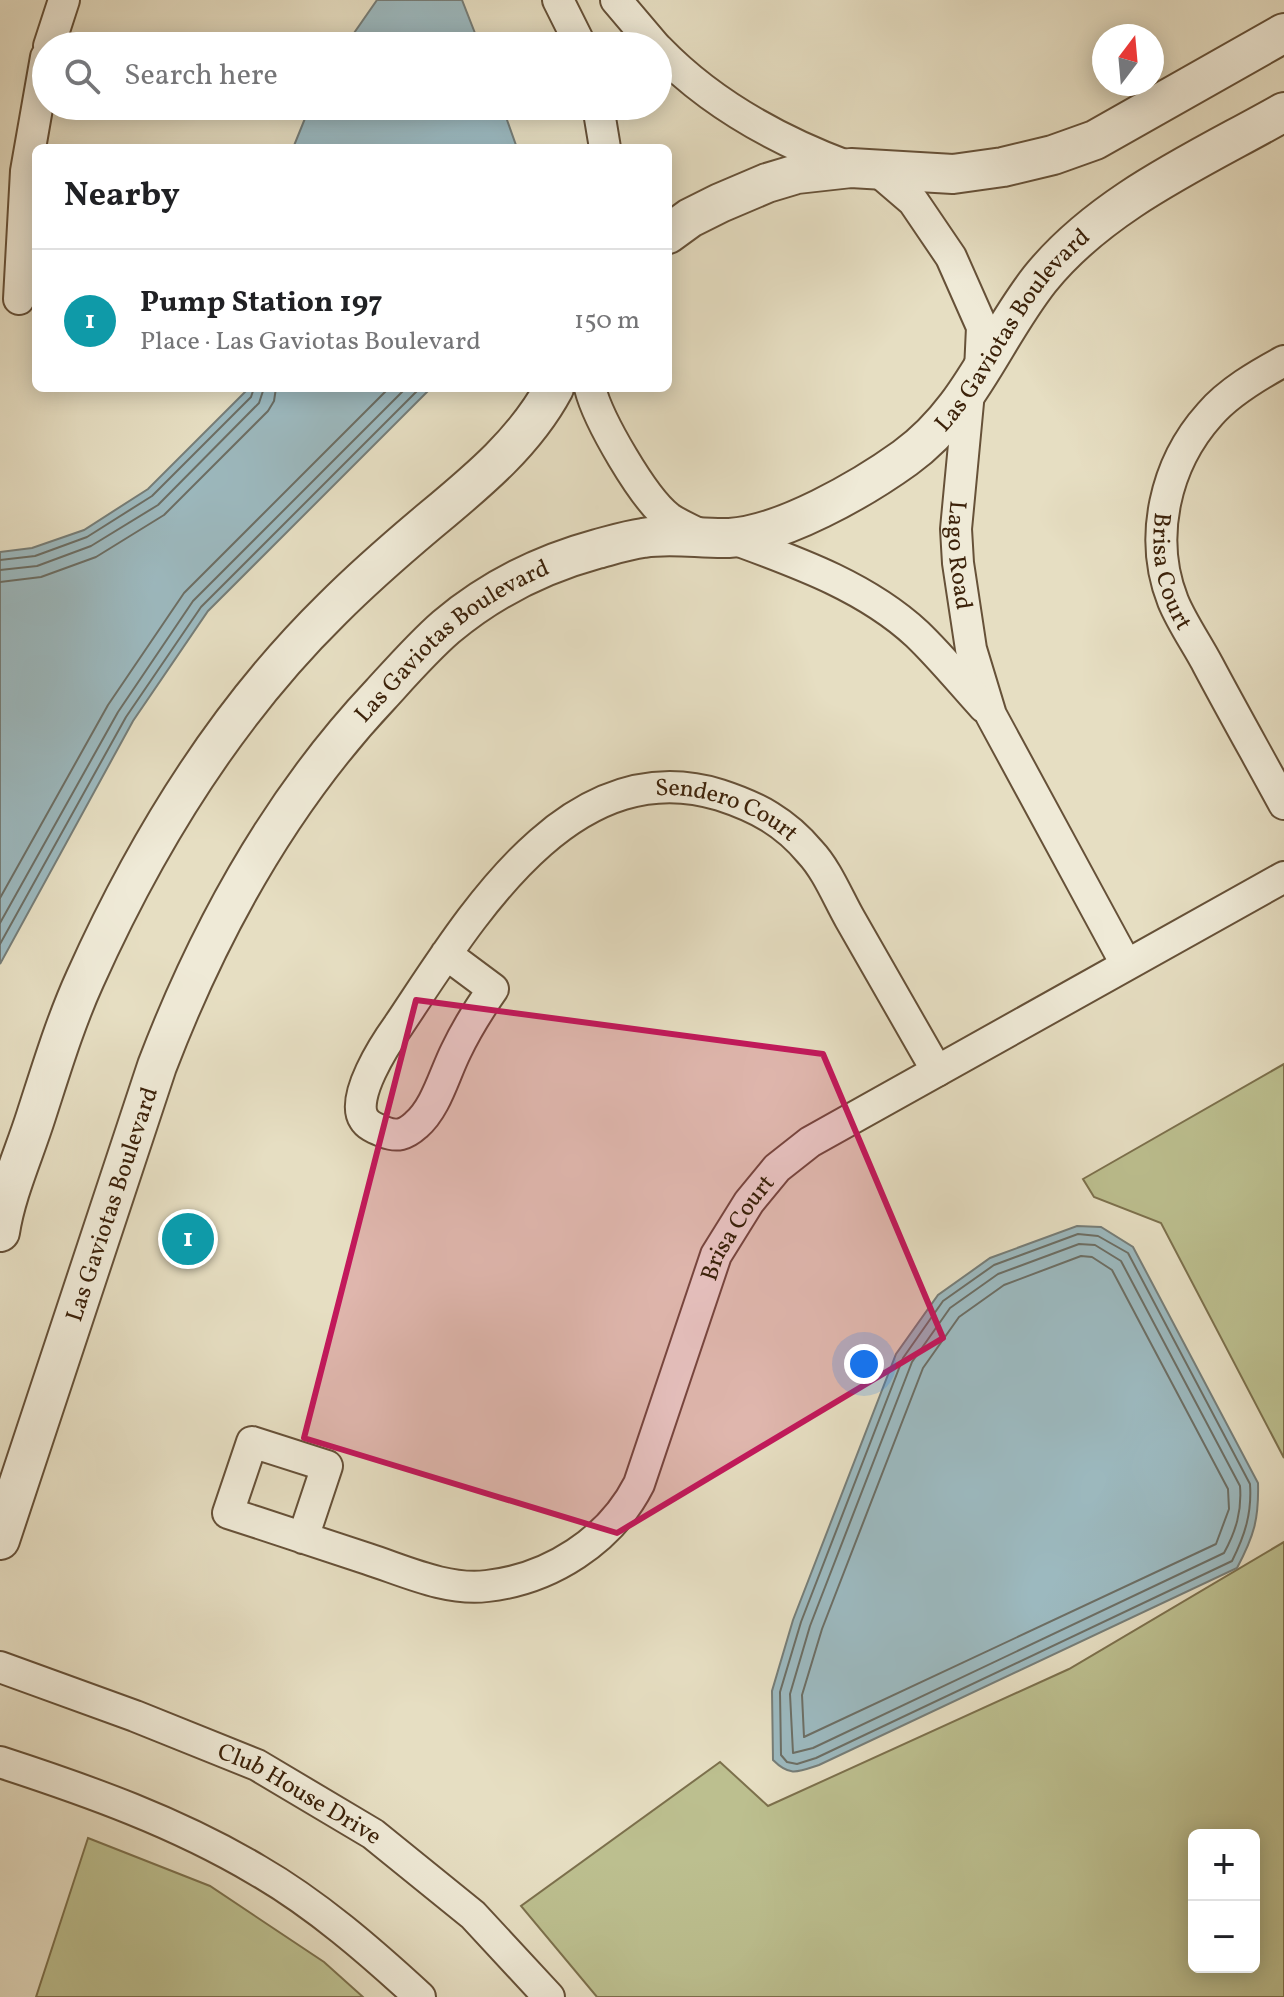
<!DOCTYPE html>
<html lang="en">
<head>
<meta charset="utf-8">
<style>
  :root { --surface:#fff; --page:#f6f6f6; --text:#202124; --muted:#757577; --line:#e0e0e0; --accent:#8f2418 }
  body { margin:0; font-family:Vollkorn,serif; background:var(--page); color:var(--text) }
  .controls { position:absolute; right:24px; bottom:24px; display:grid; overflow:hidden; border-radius:12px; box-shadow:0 4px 20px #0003 }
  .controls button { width:72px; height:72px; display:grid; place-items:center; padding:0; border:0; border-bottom:2px solid var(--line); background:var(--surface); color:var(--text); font:40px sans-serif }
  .compass { position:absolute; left:1092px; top:24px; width:72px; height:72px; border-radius:50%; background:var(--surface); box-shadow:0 4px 20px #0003; rotate:16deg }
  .you { position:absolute; left:864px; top:1364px; width:28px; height:28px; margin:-20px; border:6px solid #fff; border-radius:50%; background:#1a73e8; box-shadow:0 0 0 12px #1a73e833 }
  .badge { display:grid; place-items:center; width:52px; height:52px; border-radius:50%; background:var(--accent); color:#fff; font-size:26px; font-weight:700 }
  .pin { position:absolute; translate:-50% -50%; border:4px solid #fff; box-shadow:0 2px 8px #0006 }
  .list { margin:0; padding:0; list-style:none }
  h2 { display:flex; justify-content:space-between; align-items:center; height:104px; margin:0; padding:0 32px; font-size:34px }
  h2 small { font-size:26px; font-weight:400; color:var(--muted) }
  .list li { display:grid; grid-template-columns:52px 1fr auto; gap:24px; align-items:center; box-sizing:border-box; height:144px; padding:0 32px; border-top:2px solid var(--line) }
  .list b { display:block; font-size:30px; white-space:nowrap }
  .list p { margin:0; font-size:26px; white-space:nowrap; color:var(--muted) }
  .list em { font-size:26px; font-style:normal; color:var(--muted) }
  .icon { flex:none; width:44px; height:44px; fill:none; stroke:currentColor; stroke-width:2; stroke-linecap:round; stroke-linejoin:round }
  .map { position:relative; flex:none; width:1284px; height:1997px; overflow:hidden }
  .search { position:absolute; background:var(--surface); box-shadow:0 4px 20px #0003; left:32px; top:32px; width:640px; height:88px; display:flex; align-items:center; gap:20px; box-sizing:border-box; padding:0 28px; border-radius:44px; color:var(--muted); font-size:30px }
  .panel { position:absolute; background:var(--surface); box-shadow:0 4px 20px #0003; left:32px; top:144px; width:640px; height:248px; border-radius:12px }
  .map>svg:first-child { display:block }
</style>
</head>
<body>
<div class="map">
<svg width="1284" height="1997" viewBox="0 0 1284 1997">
  <rect width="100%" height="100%" fill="#e6dec2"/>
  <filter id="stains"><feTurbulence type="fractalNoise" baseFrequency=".0025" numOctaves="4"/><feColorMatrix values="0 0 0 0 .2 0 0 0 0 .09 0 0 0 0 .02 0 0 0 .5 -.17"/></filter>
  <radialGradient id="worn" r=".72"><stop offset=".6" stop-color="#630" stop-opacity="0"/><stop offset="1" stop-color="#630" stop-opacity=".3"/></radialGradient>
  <path fill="#bcbf8f" stroke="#7c704c" stroke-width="2" fill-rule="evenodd" d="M 1284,1064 L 1284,1458 L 1161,1223 L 1094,1197 L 1083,1179 Z
    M 1284,1542 L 1284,1997 L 597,1997 L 521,1906 L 720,1762 L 768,1806 L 1069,1669 ZM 1194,1835 L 1254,1835 L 1254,1967 L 1194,1967 Z
    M 88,1838 L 210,1886 L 324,1962 L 363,1997 L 36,1997 Z"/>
  <path fill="#9cb9bf" stroke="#767d77" stroke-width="2" d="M 377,0 L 462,0 L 480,46 L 345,46 Z
    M 310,106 L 502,106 L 517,148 L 293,148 Z
    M 249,388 L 431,388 L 208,611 L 133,721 L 0,964 L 0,552 L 32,548 L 84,530 L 148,489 Z
    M 1077,1226 L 1101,1227 L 1133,1247 L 1258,1483 C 1259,1519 1254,1536 1237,1568 L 819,1765 C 798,1772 790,1777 773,1760 L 772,1691 L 793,1620 L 896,1354 L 938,1295 L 990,1258 Z"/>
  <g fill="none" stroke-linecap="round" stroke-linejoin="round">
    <path stroke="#6c6e64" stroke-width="2" d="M 0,560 L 35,556 L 87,537 L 152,496 L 251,397 L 254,388
      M 0,570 L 37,566 L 91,546 L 158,505 L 259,403 L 264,388
      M 0,582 L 41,577 L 96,557 L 164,515 L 268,411 L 274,401 L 276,388
      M 0,898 L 108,705 L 184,593 L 389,388
      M 0,923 L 118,712 L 193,601 L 406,388
      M 0,944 L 126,717 L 201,607 L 420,388
      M 1078,1234 L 1098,1236 L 1128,1253 L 1250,1484 C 1252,1513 1245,1535 1232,1561 L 816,1758 L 797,1764 L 787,1762 L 781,1755 L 780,1692 L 801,1622 L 903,1358 L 943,1301 L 994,1265 Z
      M 1079,1244 L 1095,1245 L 1121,1261 L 1240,1486 C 1242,1511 1236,1531 1224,1553 L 813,1748 L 793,1753 L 790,1694 L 810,1626 L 912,1362 L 950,1308 L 998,1274 Z
      M 1081,1256 L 1092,1257 L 1112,1270 L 1228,1489 L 1229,1509 L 1216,1544 L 804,1737 L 802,1695 L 822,1629 L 923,1368 L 959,1317 L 1004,1285 Z"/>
    <defs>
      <g id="minor">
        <path d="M 558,0 L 581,46"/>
        <path d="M 616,0 L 655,46"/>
        <path d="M 49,46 L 64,0"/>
        <path d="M 658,49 C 710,103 779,141 849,167"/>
        <path d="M 598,106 L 605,148"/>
        <path d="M 878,171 L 913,201 L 951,257 L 982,327 L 980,371"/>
        <path d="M 19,299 L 26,171 L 46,57"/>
        <path id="s1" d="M 1284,361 C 1258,375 1229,392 1210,414 C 1165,464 1148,538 1173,601 C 1182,623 1197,644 1208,665 C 1233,712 1259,758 1284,804"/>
        <path d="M 590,388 C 598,420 643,498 669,518 C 679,525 692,530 703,536"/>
        <path id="s2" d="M 969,392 L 956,529 L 958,563 L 971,649 L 991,715 L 1126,964"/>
        <path d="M 731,538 C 796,562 865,586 917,634 C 941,657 962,683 984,707"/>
        <path id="s3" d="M 446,954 L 493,989 C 479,1009 466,1030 456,1051 C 444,1075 436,1108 416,1125 C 405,1135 397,1137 384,1132 C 377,1129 368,1126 364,1119 C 350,1098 385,1044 398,1026 C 468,922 568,748 720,795 C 757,807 785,822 810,852 C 827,870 838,898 850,919 C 879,970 908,1021 937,1071"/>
        <path id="s4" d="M 303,1538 L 327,1466 L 252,1442 L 228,1513 C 275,1528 322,1544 368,1559 C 405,1571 447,1591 487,1586 C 550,1579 610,1541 639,1484 L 716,1255 L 749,1202 L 777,1168 L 810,1142 L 1284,877"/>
        <path id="s5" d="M 0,1667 L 135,1716 L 257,1765 L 373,1834 L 473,1915 L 549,1997"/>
        <path d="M 0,1762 C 89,1791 176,1822 257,1870 C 316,1904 370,1951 420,1997"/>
      </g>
      <g id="tertiary">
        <path d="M 668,234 L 690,218 L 720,203 L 767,183 L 797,174 L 851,168 L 953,174 L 1003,167 L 1053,155 L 1095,140 L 1284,33"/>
        <path d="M 0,1232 C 6,1193 24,1154 36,1116 C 51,1070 65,1023 85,979 C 146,843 225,714 332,609 C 362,579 394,551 426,524 C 474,484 524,444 554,388"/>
        <path id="s6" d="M 0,1540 L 157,1066 C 209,930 280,801 381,694 C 402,671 423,647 446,627 C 490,590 542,564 597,549 C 612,545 628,540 643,538 C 671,533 701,539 729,538 C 782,535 862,489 905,458 C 971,410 992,340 1040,279 C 1102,202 1201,159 1284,112"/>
      </g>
    </defs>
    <use href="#minor" stroke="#665138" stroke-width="34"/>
    <use href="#tertiary" stroke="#665138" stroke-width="42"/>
    <use href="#minor" stroke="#efead7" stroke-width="30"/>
    <use href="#tertiary" stroke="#efead7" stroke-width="38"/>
  </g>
  <path fill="#c2185b" fill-opacity="0.2" stroke="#c2185b" stroke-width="6" stroke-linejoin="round" d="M 416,1000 L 823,1054 L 943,1338 L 617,1533 L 304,1438 Z"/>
  <g text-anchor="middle" stroke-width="6" stroke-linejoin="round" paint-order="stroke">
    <g font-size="24" fill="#3c220a" stroke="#efead7">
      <text dy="8" stroke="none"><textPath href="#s6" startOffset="1698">Las Gaviotas Boulevard</textPath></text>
      <text dy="8" stroke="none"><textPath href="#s2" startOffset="164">Lago Road</textPath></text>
      <text dy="8" stroke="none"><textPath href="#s1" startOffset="262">Brisa Court</textPath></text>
      <text dy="8" stroke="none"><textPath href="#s6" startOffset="1026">Las Gaviotas Boulevard</textPath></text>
      <text dy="8" stroke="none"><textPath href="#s3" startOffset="816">Sendero Court</textPath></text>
      <text dy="8" stroke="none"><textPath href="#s6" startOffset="354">Las Gaviotas Boulevard</textPath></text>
      <text dy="8" stroke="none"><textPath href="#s4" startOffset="966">Brisa Court</textPath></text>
      <text dy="8" stroke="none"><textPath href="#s5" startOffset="326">Club House Drive</textPath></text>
    </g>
  </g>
  <rect width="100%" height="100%" filter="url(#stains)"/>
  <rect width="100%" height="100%" fill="url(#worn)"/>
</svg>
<div class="controls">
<button>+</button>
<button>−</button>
</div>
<svg class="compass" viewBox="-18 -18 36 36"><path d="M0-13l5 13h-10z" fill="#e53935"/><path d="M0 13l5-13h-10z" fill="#757577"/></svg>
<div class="you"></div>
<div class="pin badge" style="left:188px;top:1239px;background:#0f9aa8">1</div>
<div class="search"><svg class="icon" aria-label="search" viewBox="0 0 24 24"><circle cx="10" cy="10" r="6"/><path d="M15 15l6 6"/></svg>Search here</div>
<section class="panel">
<h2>Nearby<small></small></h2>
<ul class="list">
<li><span class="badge" style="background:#0f9aa8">1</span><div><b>Pump Station 197</b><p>Place · Las Gaviotas Boulevard</p></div><em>150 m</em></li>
</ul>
</section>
</div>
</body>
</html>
